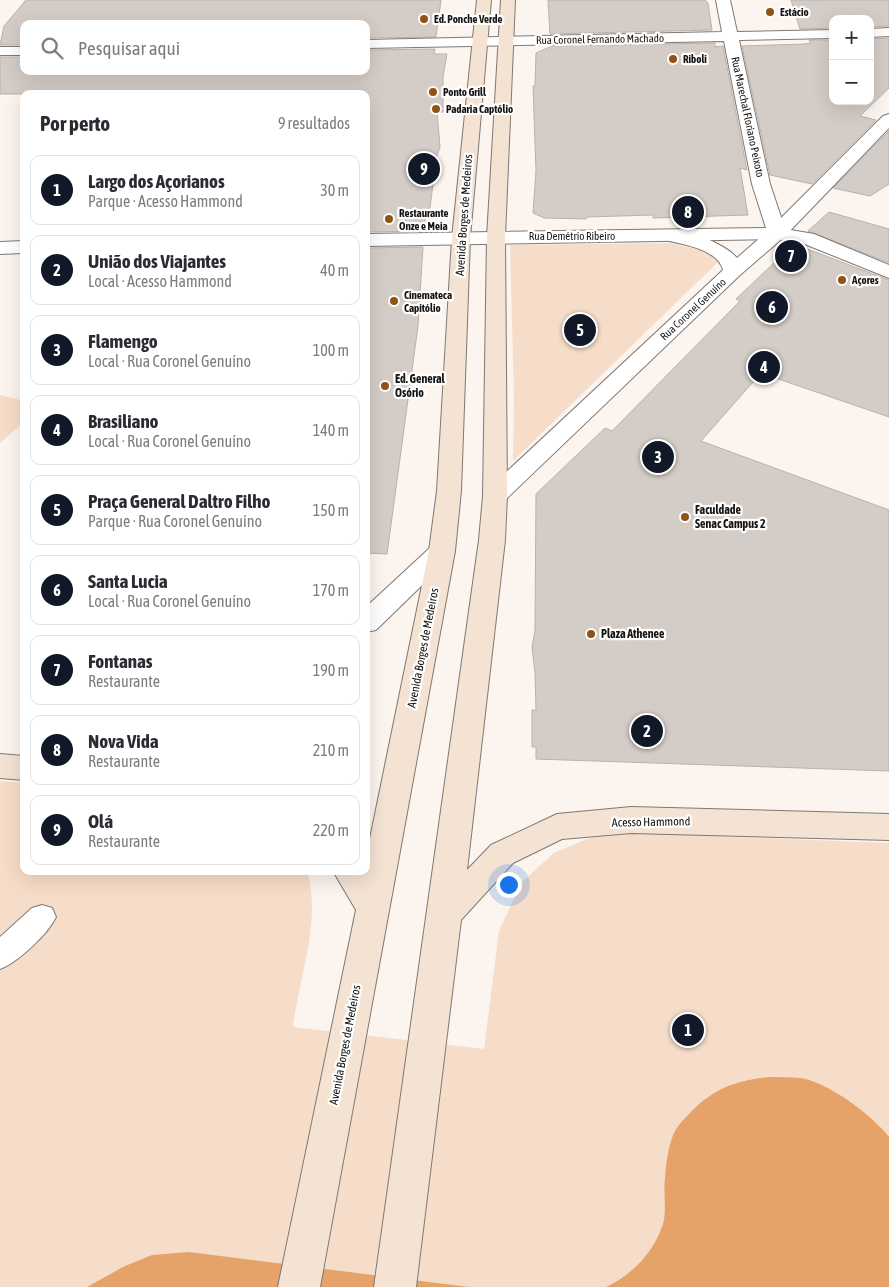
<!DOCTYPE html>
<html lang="pt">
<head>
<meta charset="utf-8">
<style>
  :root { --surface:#fff; --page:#f2f2f3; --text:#2b2b33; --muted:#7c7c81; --line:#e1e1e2; --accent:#111827 }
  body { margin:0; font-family:"Asap Condensed",sans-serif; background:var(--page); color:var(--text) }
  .controls { position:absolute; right:15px; top:15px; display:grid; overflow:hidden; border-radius:10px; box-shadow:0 5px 20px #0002 }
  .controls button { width:45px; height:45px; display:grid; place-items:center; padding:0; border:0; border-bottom:1px solid var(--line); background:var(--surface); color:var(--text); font:25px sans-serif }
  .you { position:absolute; left:508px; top:884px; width:18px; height:18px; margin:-12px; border:4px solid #fff; border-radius:50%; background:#1a73e8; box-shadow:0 0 0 8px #1a73e833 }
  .badge { display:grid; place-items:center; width:32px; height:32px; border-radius:50%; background:var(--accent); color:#fff; font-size:16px; font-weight:700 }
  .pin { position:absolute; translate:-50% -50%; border:2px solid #fff; box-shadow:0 1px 5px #0006 }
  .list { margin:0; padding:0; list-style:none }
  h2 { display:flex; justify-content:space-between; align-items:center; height:65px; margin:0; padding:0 20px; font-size:21px }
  h2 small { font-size:16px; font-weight:400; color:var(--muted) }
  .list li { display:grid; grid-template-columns:32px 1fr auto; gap:15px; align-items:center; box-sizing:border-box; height:70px; margin:0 10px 10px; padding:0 10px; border:1px solid var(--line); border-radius:10px }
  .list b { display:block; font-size:19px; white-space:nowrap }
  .list p { margin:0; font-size:16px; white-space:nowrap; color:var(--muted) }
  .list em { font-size:16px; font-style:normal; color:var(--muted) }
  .icon { flex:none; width:28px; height:28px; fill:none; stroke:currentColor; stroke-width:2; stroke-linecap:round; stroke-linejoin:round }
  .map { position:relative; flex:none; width:889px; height:1287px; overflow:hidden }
  .search { position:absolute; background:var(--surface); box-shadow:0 5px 20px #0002; left:20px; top:20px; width:350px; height:55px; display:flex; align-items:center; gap:12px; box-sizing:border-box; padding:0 18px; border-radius:10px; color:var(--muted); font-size:19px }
  .panel { position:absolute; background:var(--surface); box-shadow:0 5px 20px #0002; left:20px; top:90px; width:350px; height:785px; border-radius:10px }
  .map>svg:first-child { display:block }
</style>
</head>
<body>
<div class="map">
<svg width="889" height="1287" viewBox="0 0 889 1287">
  <rect width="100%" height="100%" fill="#fcf4ee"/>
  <path fill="#f6ddc9" d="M 670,243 L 709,252 L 718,262 L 513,461 L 514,399 L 510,245 Z
    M 0,395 L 24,401 L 24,422 L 0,443 Z
    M 0,781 L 24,783 L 24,871 L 307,871 C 322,923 299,976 293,1027 L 484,1049 L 499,931 L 521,883 L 554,853 L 589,838 L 634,833 L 889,843 L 889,1287 L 0,1287 Z"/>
  <path fill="#e5a269" d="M 769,1077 C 779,1077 789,1077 800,1078 C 828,1082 872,1115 889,1137 L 889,1287 L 606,1287 C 632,1275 654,1252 663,1224 C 667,1210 663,1193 665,1178 C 666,1163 668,1147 674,1133 C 678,1125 685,1118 691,1112 C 715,1088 735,1081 769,1077 Z
    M 189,1252 L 469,1287 L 87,1287 L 125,1266 L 152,1255 Z"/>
  <path fill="#d4ccc6" stroke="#b9b2ac" d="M 26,0 L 441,0 L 436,37 L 366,38 L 366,24 L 24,24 L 24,45 L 0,45 L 4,26 Z
    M 548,0 L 705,0 L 708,3 L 712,30 L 550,34 Z
    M 791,0 L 889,0 L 889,26 L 870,27 L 870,19 L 833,19 L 833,28 L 800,29 Z
    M 889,38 L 889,88 L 860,116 L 876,120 L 812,184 L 770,175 L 742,46 L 804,44 L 811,43 L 809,40 L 833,40 L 833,101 L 870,101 L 870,39 Z
    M 715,43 L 715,47 L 723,46 L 747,170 L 740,168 L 748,215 L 653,218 L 653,215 L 587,217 L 586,219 L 544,218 L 533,213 L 536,171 L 533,86 L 535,86 L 536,53 L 552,46 Z
    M 435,49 L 434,54 L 447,54 L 443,77 L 443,112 L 437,112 L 440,147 L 436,159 L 430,208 L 426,210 L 424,231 L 366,232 L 366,94 L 0,94 L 0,57 L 24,57 L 24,71 L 366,71 L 366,50 Z
    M 889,131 L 889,184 L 870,196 L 833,188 Z
    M 829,212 L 889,229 L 889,263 L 808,231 Z
    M 794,244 L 889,280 L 889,417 L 761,373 L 701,441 L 889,510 L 889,771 L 536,759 L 536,747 L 532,747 L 532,710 L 536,710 L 535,673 L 532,647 L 535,630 L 536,494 L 605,428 L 612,431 L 740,301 L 736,299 Z
    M 423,247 L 418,326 L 387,554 L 366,553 L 366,248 Z"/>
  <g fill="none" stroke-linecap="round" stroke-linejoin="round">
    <defs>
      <path id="pedestrian" d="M 42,905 L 52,908 L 56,917 C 48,934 17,963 0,969 L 0,937 L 32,908 Z"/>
      <path id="minor" d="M 889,114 L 889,128 L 784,237 L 740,275 L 504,501 L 495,504 L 486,501 L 483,496 L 486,491 L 723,270 C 718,249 682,244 664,240 L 662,236 L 664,232 C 683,227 724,243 737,258 L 770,229 L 883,116 Z
        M 442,543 L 451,545 L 455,551 L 451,557 L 376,630 L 366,632 L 366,607 L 433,545 Z"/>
      <path id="tertiary" d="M 716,0 L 730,0 L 737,32 L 833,30 L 833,38 L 739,40 L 770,184 L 785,229 L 814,234 L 889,265 L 889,278 L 802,243 L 777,239 L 366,246 L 366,234 L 766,228 L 752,184 L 724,41 L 366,48 L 366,40 L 722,32 Z
        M 889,28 L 889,36 L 870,37 L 870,29 Z
        M 0,47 L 24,47 L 24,55 L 0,55 Z
        M 24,241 L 24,253 L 0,254 L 0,242 Z"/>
      <path id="secondary" d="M 477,0 L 491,0 L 470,238 L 461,491 L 455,551 L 320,1287 L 278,1287 L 356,910 L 333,871 L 366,871 L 366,858 L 429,551 L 437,491 L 452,238 Z
        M 501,0 L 515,0 L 505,237 L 507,496 L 505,540 L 467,870 L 491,845 L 557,814 L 631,807 L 889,814 L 889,840 L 631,833 L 562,839 L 513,863 L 461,920 L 416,1287 L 374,1287 L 479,540 L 483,496 L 487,237 Z
        M 0,754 L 24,756 L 24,780 L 0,778 Z"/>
    </defs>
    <use href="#pedestrian" stroke="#7f7873" stroke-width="2"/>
    <use href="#minor" stroke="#7f7873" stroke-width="2"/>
    <use href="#tertiary" stroke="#7f7873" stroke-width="2"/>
    <use href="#secondary" stroke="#7f7873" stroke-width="2"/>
    <use href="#pedestrian" fill="#fff" fill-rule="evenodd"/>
    <use href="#minor" fill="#fff" fill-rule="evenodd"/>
    <use href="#tertiary" fill="#fff" fill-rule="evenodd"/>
    <use href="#secondary" fill="#f4e2d3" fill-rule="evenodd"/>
  </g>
  <g fill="#905314" stroke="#fff" stroke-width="2">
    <circle cx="770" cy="12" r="5"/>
    <circle cx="424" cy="19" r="5"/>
    <circle cx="673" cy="59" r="5"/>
    <circle cx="433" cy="92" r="5"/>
    <circle cx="436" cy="109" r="5"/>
    <circle cx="389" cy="219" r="5"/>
    <circle cx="842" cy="280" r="5"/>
    <circle cx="394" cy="301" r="5"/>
    <circle cx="385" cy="386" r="5"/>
    <circle cx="685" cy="517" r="5"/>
    <circle cx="591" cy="634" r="5"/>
  </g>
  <g text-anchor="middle" stroke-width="4.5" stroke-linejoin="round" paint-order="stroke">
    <g font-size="11" font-weight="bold" fill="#171513" stroke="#fff" text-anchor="start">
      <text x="780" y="16">Estácio</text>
      <text x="434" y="23">Ed. Ponche Verde</text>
      <text x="683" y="63">Riboli</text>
      <text x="443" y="96">Ponto Grill</text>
      <text x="446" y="113">Padaria Captólio</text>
      <text x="399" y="217">Restaurante<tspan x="399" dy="13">Onze e Meia</tspan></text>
      <text x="852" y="284">Açores</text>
      <text x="404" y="299">Cinemateca<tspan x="404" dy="13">Capitólio</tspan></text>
    </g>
    <g font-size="11" fill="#171513" stroke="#fff">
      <text transform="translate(600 39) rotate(-1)" y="4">Rua Coronel Fernando Machado</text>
      <text transform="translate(748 117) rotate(78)" y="4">Rua Marechal Floriano Peixoto</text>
      <text x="572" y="240">Rua Demétrio Ribeiro</text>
      <text transform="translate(693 309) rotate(-43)" y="4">Rua Coronel Genuíno</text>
    </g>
    <g font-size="12" fill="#171513" stroke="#fff">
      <text transform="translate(464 215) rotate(-86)" y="4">Avenida Borges de Medeiros</text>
      <text transform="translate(423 648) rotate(-79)" y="4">Avenida Borges de Medeiros</text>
      <text transform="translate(651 822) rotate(-1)" y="4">Acesso Hammond</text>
      <text transform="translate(345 1045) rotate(-79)" y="4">Avenida Borges de Medeiros</text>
    </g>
    <g font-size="12" font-weight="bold" fill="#171513" stroke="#fff" text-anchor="start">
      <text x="395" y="383">Ed. General<tspan x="395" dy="14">Osório</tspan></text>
      <text x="695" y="514">Faculdade<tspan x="695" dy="14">Senac Campus 2</tspan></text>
      <text x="601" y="638">Plaza Athenee</text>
    </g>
  </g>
</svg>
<div class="controls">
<button>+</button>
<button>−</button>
</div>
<div class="you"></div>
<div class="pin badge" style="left:688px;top:1030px">1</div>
<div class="pin badge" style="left:647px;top:731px">2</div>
<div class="pin badge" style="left:658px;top:457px">3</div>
<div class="pin badge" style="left:764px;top:367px">4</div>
<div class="pin badge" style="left:580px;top:330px">5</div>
<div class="pin badge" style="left:772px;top:307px">6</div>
<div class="pin badge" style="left:791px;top:256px">7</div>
<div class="pin badge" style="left:688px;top:212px">8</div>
<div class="pin badge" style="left:424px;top:169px">9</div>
<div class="search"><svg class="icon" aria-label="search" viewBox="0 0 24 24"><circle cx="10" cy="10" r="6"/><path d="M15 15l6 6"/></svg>Pesquisar aqui</div>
<section class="panel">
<h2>Por perto<small>9 resultados</small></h2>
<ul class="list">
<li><span class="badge">1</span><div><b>Largo dos Açorianos</b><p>Parque · Acesso Hammond</p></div><em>30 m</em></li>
<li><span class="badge">2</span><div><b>União dos Viajantes</b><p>Local · Acesso Hammond</p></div><em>40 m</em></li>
<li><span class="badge">3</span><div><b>Flamengo</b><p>Local · Rua Coronel Genuíno</p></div><em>100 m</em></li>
<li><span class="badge">4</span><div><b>Brasiliano</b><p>Local · Rua Coronel Genuíno</p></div><em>140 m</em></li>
<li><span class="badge">5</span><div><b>Praça General Daltro Filho</b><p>Parque · Rua Coronel Genuíno</p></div><em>150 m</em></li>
<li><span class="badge">6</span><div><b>Santa Lucia</b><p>Local · Rua Coronel Genuíno</p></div><em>170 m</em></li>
<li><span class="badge">7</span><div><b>Fontanas</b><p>Restaurante</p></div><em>190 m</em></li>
<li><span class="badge">8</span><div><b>Nova Vida</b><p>Restaurante</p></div><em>210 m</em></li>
<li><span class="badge">9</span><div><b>Olá</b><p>Restaurante</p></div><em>220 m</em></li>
</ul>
</section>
</div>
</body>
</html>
